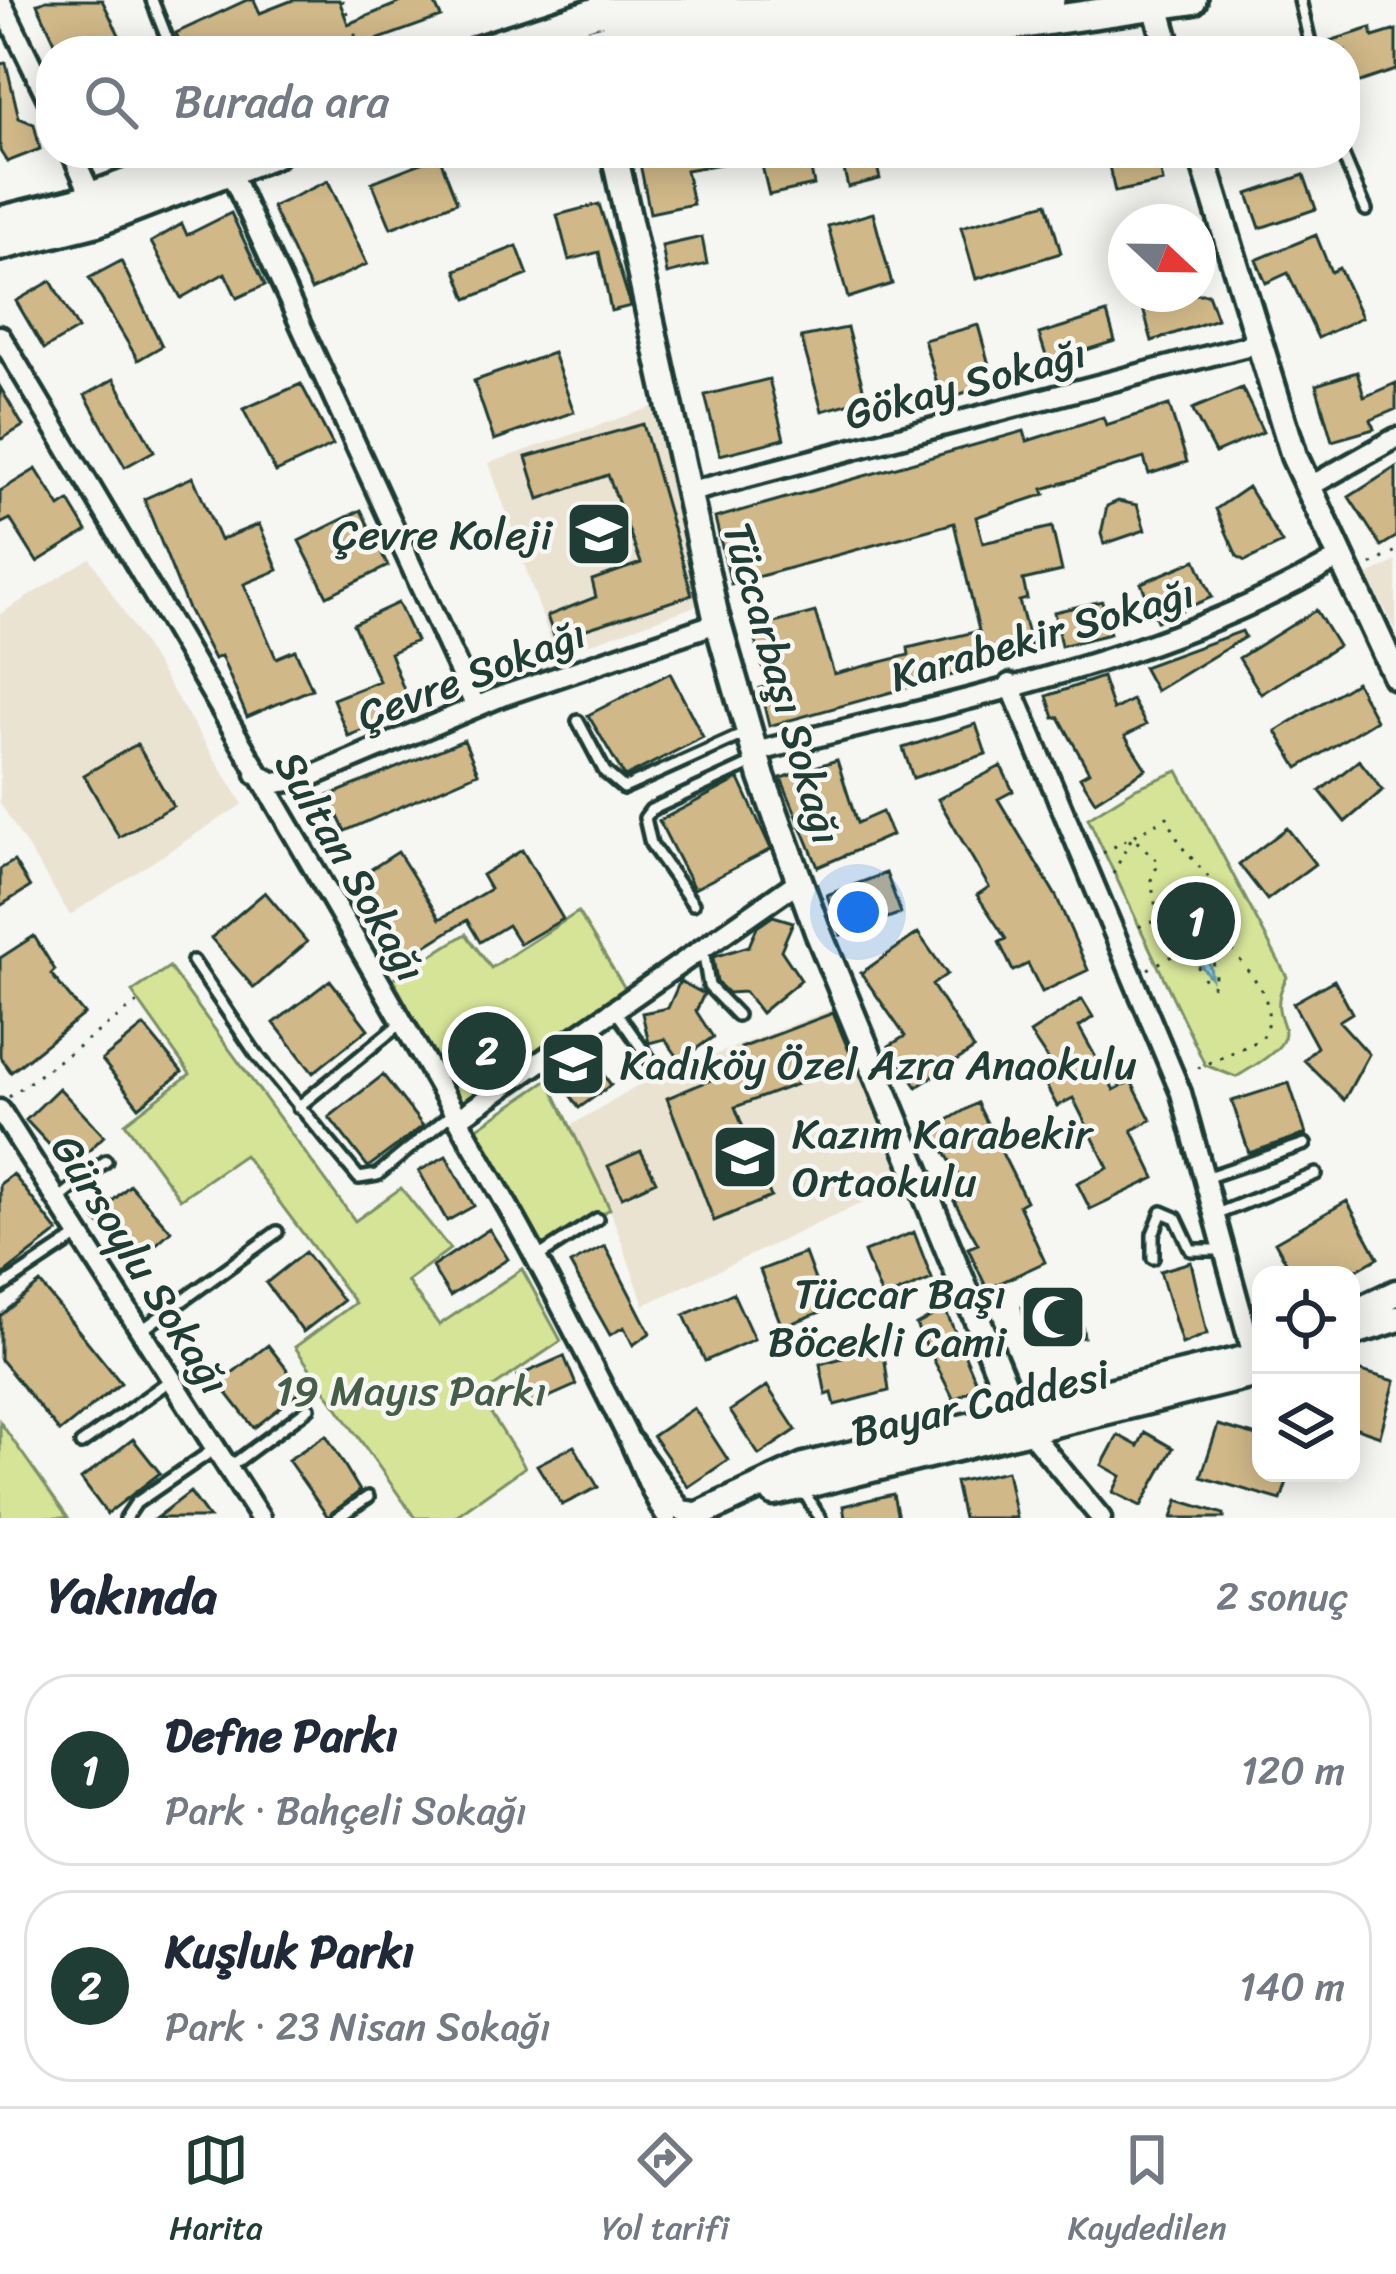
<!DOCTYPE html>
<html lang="tr">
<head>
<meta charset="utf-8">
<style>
  :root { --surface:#fff; --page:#f6f6f7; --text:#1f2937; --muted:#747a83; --line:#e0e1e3; --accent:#1f3d34 }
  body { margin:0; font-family:Sriracha,sans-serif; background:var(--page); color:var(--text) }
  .controls { position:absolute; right:36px; bottom:36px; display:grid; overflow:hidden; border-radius:24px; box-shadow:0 6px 30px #0003 }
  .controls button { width:108px; height:108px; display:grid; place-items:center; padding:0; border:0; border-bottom:3px solid var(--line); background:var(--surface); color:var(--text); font:60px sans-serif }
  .compass { position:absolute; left:1108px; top:204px; width:108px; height:108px; border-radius:50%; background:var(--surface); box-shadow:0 6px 30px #0003; rotate:112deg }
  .you { position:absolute; left:858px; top:912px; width:42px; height:42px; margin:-30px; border:9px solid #fff; border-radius:50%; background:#1a73e8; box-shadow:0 0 0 18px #1a73e833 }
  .badge { display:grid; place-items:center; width:78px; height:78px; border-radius:50%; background:var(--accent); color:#fff; font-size:39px; font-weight:700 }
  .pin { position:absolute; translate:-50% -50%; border:6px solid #fff; box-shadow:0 3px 12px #0006 }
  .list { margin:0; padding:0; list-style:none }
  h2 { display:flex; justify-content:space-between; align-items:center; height:156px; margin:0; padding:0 48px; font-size:51px }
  h2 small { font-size:39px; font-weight:400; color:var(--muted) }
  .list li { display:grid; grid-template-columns:78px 1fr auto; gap:36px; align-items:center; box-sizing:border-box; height:192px; margin:0 24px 24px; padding:0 24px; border:3px solid var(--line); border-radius:48px }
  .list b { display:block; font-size:45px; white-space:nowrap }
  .list p { margin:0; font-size:39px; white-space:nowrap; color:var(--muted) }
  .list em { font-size:39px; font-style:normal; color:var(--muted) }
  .icon { flex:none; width:66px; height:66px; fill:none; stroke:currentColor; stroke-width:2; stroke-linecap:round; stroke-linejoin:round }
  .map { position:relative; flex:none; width:1396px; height:1518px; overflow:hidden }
  .search { position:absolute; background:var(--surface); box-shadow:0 6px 30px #0003; left:36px; right:36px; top:36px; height:132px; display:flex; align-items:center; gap:30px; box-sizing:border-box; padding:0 42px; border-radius:48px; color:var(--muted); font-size:45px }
  .sheet { height:588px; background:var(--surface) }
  nav { display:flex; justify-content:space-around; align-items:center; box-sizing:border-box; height:168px; border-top:3px solid var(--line); background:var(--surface); font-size:33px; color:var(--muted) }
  nav a { display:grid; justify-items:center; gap:6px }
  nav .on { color:var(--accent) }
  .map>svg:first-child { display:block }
</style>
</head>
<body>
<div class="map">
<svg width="1396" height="1518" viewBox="0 0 1396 1518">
  <rect width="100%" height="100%" fill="#f6f6f2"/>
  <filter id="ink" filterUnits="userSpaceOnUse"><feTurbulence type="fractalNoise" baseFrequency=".00833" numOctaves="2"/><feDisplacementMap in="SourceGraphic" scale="24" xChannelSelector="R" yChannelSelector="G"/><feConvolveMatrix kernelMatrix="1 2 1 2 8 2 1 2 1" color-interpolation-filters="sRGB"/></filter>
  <g filter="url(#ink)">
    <path fill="#ebe3d2" d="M 655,406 L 701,604 L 556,656 L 489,463 Z
      M 90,558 L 243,804 L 70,915 L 0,803 L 0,614 Z
      M 1396,561 L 1396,630 L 1367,576 Z
      M 845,1004 L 913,1179 L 644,1305 L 610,1209 L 570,1126 L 638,1085 Z"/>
    <path fill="#d6e498" stroke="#7a9066" stroke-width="3" d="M 1178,771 L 1287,977 C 1256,1033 1328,1024 1236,1077 L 1205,1065 L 1088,818 L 1136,788 Z
      M 578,912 L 629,995 L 460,1107 L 393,979 L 466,934 L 491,968 Z
      M 169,967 L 355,1221 L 401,1188 L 450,1249 L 407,1281 L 439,1325 L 522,1269 L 561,1341 L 480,1396 L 525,1467 L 453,1518 L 415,1518 L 295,1347 L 355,1303 L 244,1155 L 180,1199 L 125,1123 L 190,1074 L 132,992 Z
      M 548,1080 L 610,1209 L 545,1248 L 476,1129 Z
      M 0,1422 L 68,1518 L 0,1518 Z"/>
    <path fill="#91d6f3" stroke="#6399a7" stroke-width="3" d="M 1175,904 L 1186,909 C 1191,934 1212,953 1211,978 L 1179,939 L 1176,920 L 1165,911 Z"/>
    <path fill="#d0b888" stroke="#1f3d34" stroke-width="3" d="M 46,0 L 102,0 L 127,51 L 59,51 L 37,4 Z
      M 247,0 L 254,0 L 260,13 L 293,0 L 339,0 L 348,24 L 406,0 L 433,0 L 441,17 L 346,51 L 184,51 L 176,33 Z
      M 1371,28 L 1373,37 L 1396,30 L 1396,70 L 1345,87 L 1345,51 L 1321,51 L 1320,44 Z
      M 6,63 L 19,118 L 34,124 L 40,149 L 7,162 L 0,151 L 0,64 Z
      M 665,153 L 737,153 L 738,161 L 686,170 L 693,204 L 650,213 L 639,159 Z
      M 759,153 L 837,153 L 837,154 L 810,164 L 814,185 L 769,195 Z
      M 840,153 L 874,153 L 880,179 L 848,187 Z
      M 1106,153 L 1157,153 L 1163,182 L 1115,192 Z
      M 439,156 L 457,202 L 391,228 L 372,182 Z
      M 1304,175 L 1316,209 L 1260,228 L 1248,194 Z
      M 328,181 L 367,264 L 311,290 L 272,207 Z
      M 1047,203 L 1061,253 L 976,279 L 961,227 Z
      M 599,204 L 631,306 L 611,311 L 599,252 L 569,260 L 557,215 Z
      M 231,213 L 265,285 L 237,298 L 225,273 L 181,298 L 151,242 L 182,224 L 187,235 Z
      M 873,213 L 892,284 L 848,298 L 828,226 Z
      M 1316,235 L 1331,272 L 1339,268 L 1362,317 L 1318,338 L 1288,273 L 1266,283 L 1256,260 Z
      M 702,237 L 707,264 L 667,274 L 662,246 Z
      M 517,246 L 528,275 L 467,299 L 456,270 Z
      M 121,261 L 162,346 L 138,360 L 89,278 Z
      M 51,281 L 78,329 L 44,349 L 16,301 Z
      M 1139,294 L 1208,294 L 1217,319 L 1152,341 Z
      M 1107,313 L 1115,341 L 1048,362 L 1039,334 Z
      M 978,325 L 994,383 L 942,400 L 924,340 Z
      M 847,328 L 866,399 L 822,411 L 801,337 Z
      M 553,353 L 574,412 L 494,440 L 474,381 Z
      M 1357,372 L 1364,397 L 1396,383 L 1396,409 L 1371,420 L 1374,429 L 1332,441 L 1316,385 Z
      M 114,379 L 154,451 L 125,467 L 85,395 Z
      M 769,379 L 784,439 L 720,455 L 705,395 Z
      M 301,384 L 333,445 L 276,472 L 243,409 Z
      M 0,387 L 23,426 L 0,440 Z
      M 1242,388 L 1263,432 L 1215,453 L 1192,409 Z
      M 1169,405 L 1187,462 L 1149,474 L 1144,458 L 1043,489 L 1045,494 L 976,517 L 983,543 L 1052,527 L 1062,571 L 1023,580 L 1027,599 L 1019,601 L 1033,653 L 769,726 L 760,688 L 768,686 L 752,629 L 815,612 L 834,674 L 909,655 L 908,648 L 979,631 L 954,523 L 731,584 L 715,518 L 1024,431 L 1027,441 L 1103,417 L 1106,425 Z
      M 643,424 L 692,595 L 555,639 L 547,616 L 596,597 L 592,580 L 641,563 L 608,475 L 539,499 L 526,457 Z
      M 1396,467 L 1396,537 L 1381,546 L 1349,497 Z
      M 36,469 L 60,507 L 69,501 L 87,531 L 37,562 L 10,519 L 0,524 L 0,491 Z
      M 193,477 L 220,540 L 259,524 L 278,570 L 244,584 L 276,658 L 295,650 L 312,689 L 247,717 L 221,656 L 214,659 L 187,607 L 144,499 Z
      M 1248,487 L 1282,543 L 1245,561 L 1237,556 L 1216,509 Z
      M 1118,501 L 1137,505 L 1145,530 L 1104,544 L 1101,534 L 1107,506 Z
      M 361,510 L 388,566 L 327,596 L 299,541 Z
      M 1196,560 L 1212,597 L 1157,621 L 1141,583 Z
      M 1102,601 L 1110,634 L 1061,646 L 1054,612 Z
      M 398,603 L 416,641 L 390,653 L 412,711 L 348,736 L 333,699 L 379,681 L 353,624 Z
      M 1316,610 L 1338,646 L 1261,694 L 1239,658 Z
      M 1242,631 L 1245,637 L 1156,691 L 1143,667 Z
      M 670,673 L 703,737 L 625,777 L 588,715 Z
      M 1102,677 L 1113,710 L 1132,700 L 1146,725 L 1125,736 L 1146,769 L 1095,801 L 1080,777 L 1089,772 L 1059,717 L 1054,718 L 1047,696 Z
      M 1356,682 L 1376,720 L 1298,768 L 1276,731 Z
      M 976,724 L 986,754 L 913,778 L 903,748 Z
      M 464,740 L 478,773 L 345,831 L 328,796 Z
      M 137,744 L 173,806 L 119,837 L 84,775 Z
      M 837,760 L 857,823 L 882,812 L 892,835 L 818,867 L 781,778 Z
      M 1359,760 L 1383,790 L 1345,822 L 1320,791 Z
      M 1001,766 L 1013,791 L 998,799 L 1056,896 L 1088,970 L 1042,992 L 1028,964 L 1013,971 L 999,942 L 1006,939 L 977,895 L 989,887 L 938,799 Z
      M 739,779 L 771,849 L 694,889 L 659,821 Z
      M 1287,828 L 1315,864 L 1267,900 L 1239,864 Z
      M 522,850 L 563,919 L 520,944 L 508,925 L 480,942 L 467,920 L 411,955 L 362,875 L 398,852 L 440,919 L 490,889 L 482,875 Z
      M 14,861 L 30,887 L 0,906 L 0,869 Z
      M 886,873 L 901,913 L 841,935 L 827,895 Z
      M 265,892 L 307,942 L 254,988 L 211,938 Z
      M 773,916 L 793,922 L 781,950 L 801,980 L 761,1013 L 745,992 L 728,993 L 717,982 L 713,957 L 749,946 L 757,927 Z
      M 918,933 L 947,974 L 932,985 L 974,1049 L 917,1087 L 889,1046 L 905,1036 L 861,973 Z
      M 34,936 L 55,970 L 51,974 L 84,1014 L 11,1072 L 0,1057 L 0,958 Z
      M 330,980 L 368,1029 L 313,1073 L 274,1023 Z
      M 1334,980 L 1352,1013 L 1339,1021 L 1369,1054 L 1344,1100 L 1304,1060 L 1317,1047 L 1293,1003 Z
      M 680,981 L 704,994 L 696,1011 L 713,1037 L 680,1060 L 665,1039 L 649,1043 L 642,1013 L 668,1008 Z
      M 1082,999 L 1093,1017 L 1079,1027 L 1114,1090 L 1131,1081 L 1151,1120 L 1132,1130 L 1155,1178 L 1090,1209 L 1077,1183 L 1108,1168 L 1073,1098 L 1057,1106 L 1041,1076 L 1054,1069 L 1030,1033 Z
      M 833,1013 L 854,1063 L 735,1107 L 771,1197 L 714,1221 L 667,1098 L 747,1065 L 741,1048 Z
      M 144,1026 L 182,1072 L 139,1107 L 102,1060 Z
      M 593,1060 L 611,1085 L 579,1108 L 561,1082 Z
      M 383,1075 L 423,1126 L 368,1167 L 329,1117 Z
      M 1289,1083 L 1306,1134 L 1249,1153 L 1232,1101 Z
      M 59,1088 L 104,1136 L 71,1168 L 26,1120 Z
      M 977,1103 L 1026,1201 L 1019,1205 L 1045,1262 L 987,1289 L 968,1248 L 978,1244 L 954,1201 L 968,1193 L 932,1129 Z
      M 641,1151 L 656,1181 L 622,1197 L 608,1166 Z
      M 446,1156 L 474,1206 L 447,1221 L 419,1171 Z
      M 13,1174 L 58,1232 L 0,1277 L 0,1184 Z
      M 130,1185 L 171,1231 L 134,1264 L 94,1218 Z
      M 1347,1201 L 1378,1258 L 1348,1275 L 1293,1275 L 1275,1242 Z
      M 489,1229 L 508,1259 L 450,1296 L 432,1267 Z
      M 914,1232 L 932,1279 L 883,1299 L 864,1252 Z
      M 605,1246 L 650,1333 L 633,1345 L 624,1327 L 610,1335 L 570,1264 Z
      M 305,1252 L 343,1301 L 303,1332 L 266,1283 Z
      M 805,1253 L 826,1310 L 782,1327 L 760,1270 Z
      M 1191,1262 L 1207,1334 L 1182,1344 L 1160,1271 Z
      M 40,1283 L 121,1383 L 60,1432 L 0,1359 L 0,1316 Z
      M 733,1293 L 754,1339 L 705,1361 L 684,1315 Z
      M 1070,1298 L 1072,1306 L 1079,1303 L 1084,1337 L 1046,1345 L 1026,1327 L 1022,1307 Z
      M 945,1309 L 978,1386 L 954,1400 L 916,1325 Z
      M 268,1345 L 303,1390 L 254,1428 L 219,1383 Z
      M 883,1347 L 889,1391 L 835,1405 L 832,1393 L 826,1395 L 820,1364 Z
      M 564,1356 L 576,1385 L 531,1405 L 518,1376 Z
      M 1351,1368 L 1395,1381 L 1380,1436 L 1351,1426 Z
      M 767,1386 L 796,1430 L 759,1455 L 730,1411 Z
      M 694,1408 L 728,1460 L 688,1487 L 653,1436 Z
      M 1218,1425 L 1261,1437 L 1261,1473 L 1290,1473 L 1281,1500 L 1201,1477 Z
      M 1145,1432 L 1173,1448 L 1141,1506 L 1113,1492 L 1121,1476 L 1102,1465 L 1118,1435 L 1138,1446 Z
      M 326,1435 L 360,1491 L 328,1517 L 288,1460 Z
      M 133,1439 L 160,1473 L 107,1514 L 81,1479 Z
      M 574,1446 L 598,1487 L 562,1505 L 537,1465 Z
      M 1007,1471 L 1016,1518 L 963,1518 L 955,1482 Z
      M 190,1492 L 209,1518 L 156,1518 Z
      M 893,1494 L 898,1518 L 845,1518 L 843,1506 Z
      M 1178,1500 L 1224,1514 L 1224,1518 L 1172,1518 Z"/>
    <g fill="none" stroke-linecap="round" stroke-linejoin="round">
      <defs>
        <path id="lane" d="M 152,0 L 172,51
          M 1300,0 L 1312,51
          M 1342,153 L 1366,210
          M 578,721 L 605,772 L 624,788 L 746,733
          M 693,904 L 651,844 L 645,818 L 651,810 L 757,761
          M 703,949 L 709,986 L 737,1015
          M 193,961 L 256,1054 L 359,1178 L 377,1175 L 454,1112
          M 615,1010 L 657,1070
          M 298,1107 L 400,1024
          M 1208,1177 L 1305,1144
          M 59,1199 L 106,1161
          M 1217,1214 L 1316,1174
          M 536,1258 L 597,1219
          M 1153,1258 L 1153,1234 L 1162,1212 L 1176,1218 L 1191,1250 L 1226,1250
          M 0,1288 L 81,1234
          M 142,1330 L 277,1232
          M 81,1444 L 172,1379
          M 228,1468 L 309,1408
          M 802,1489 L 820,1518
          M 126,1518 L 136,1503 L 216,1448
          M 337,1518 L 368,1497"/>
        <path id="street" d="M 0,0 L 51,105
          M 72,153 L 92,197
          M 230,171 L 476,707
          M 0,336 C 174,626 344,918 511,1212 C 551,1283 587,1356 624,1429 C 641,1461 646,1485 667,1518
          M 1307,488 L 1396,438
          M 690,492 L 1258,343
          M 1010,684 L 1181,1093 L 1256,1366
          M 755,752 C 947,703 1169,660 1339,558
          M 256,774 L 275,783 L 305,779 L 502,696 L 717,623
          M 0,1110 L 260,1518
          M 458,1119 L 799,881
          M 1024,1425 L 1101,1518
          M 632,1442 L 681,1510 L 702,1513"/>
        <path id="secondary" d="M 1156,6 L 1169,51
          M 614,153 L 715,613 L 762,777 L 818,932 L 1017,1416
          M 1201,153 L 1294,456 L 1396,676
          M 1351,1314 L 1396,1293
          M 1351,1333 L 1396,1319
          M 774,1493 L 1261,1373
          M 692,1518 L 804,1466 L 1261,1355"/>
        <path id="primary" d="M 477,51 L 596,12 L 941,12 L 1050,0
          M 554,51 L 610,38 L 945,35 L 1192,0
          M 0,221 L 77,202 L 209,153
          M 0,246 L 96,222 L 275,153"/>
      </defs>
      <use href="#lane" stroke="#1f3d34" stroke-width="18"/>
      <use href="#street" stroke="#1f3d34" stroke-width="27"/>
      <use href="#secondary" stroke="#1f3d34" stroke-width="33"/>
      <use href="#primary" stroke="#1f3d34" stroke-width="36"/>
      <path stroke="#1f3d34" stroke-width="3" stroke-dasharray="3 9" stroke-linecap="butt" d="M 342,0 L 361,51
        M 1371,565 L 1396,551
        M 1103,853 L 1167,817 L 1181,846 L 1221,891 C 1202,958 1292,978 1262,1039 L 1194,1070
        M 1113,874 L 1132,837 L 1159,862 L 1151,880 L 1158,920 L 1132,929
        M 1148,969 L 1174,955 L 1192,955 L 1206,983 L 1214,986 C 1218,960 1208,951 1195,931 C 1190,923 1191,911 1188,902 L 1179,897 L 1160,911 L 1174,924 L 1176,939 L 1192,955 L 1206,942
        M 9,1097 L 139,1002"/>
      <use href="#lane" stroke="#f6f6f2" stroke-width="9"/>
      <use href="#street" stroke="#f6f6f2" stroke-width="18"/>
      <use href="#secondary" stroke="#f6f6f2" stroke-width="24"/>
      <use href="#primary" stroke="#f6f6f2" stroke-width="27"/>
    </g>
  </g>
  <defs>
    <symbol id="school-square" viewBox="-11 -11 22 22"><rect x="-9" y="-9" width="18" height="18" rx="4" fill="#1f3d34" stroke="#f6f6f2"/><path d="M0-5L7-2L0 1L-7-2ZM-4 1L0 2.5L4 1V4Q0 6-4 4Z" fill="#fff"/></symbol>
    <symbol id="mosque-square" viewBox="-11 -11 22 22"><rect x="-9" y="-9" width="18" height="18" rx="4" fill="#1f3d34" stroke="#f6f6f2"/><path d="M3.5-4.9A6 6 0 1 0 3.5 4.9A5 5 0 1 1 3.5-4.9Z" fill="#fff"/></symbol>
  </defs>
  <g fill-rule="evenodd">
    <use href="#school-square" x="561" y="496" width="76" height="76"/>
    <use href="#school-square" x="535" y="1026" width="76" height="76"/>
    <use href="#school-square" x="707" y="1119" width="76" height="76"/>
    <use href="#mosque-square" x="1015" y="1279" width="76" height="76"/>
  </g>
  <g text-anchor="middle" stroke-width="9" stroke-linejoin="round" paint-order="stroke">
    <g font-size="42" fill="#1f3d34" stroke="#f6f6f2">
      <text transform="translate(965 383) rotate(-15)" y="15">Gökay Sokağı</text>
      <text transform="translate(1042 634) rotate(-16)" y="15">Karabekir Sokağı</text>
      <text transform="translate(471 674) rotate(-21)" y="15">Çevre Sokağı</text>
      <text transform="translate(783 683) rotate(74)" y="15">Tüccarbaşı Sokağı</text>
      <text transform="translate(351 866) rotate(60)" y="15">Sultan Sokağı</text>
      <text transform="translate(141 1264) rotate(58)" y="15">Gürsoylu Sokağı</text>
      <text transform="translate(980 1402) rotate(-13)" y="15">Bayar Caddesi</text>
    </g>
    <g font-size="42" fill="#1f3d34" stroke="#f6f6f2" text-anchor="end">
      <text x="552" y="549">Çevre Koleji</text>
      <text x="620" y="1079" text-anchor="start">Kadıköy Özel Azra Anaokulu</text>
      <text x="792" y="1148" text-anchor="start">Kazım Karabekir<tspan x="792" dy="48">Ortaokulu</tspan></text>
      <text x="1006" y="1308">Tüccar Başı<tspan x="1006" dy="48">Böcekli Cami</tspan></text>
    </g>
    <g font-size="42" fill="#445e48" stroke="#f6f6f2">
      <text x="411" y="1405">19 Mayıs Parkı</text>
    </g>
  </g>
</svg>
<div class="controls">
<button><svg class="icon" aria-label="locate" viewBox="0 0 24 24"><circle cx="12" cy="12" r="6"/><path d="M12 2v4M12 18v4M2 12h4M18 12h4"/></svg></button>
<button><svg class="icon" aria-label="layers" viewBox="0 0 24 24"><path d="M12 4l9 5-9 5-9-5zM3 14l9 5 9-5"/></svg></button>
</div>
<svg class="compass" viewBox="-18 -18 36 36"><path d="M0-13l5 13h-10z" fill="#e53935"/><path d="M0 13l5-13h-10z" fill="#747a83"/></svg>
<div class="you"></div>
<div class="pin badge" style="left:1196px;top:921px">1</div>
<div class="pin badge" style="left:487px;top:1051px">2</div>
<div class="search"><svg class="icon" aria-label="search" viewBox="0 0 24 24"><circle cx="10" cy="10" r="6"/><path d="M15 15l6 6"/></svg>Burada ara</div>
</div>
<section class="sheet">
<h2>Yakında<small>2 sonuç</small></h2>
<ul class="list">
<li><span class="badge">1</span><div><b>Defne Parkı</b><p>Park · Bahçeli Sokağı</p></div><em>120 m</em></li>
<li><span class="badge">2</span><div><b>Kuşluk Parkı</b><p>Park · 23 Nisan Sokağı</p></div><em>140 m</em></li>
</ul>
</section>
<nav>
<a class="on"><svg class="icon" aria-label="map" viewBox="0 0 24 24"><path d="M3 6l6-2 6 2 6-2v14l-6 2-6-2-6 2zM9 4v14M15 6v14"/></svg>Harita</a>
<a><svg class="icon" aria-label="directions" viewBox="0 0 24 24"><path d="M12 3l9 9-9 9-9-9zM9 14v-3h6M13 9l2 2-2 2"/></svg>Yol tarifi</a>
<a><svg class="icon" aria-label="saved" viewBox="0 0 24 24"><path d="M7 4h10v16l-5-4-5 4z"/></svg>Kaydedilen</a>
</nav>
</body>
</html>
